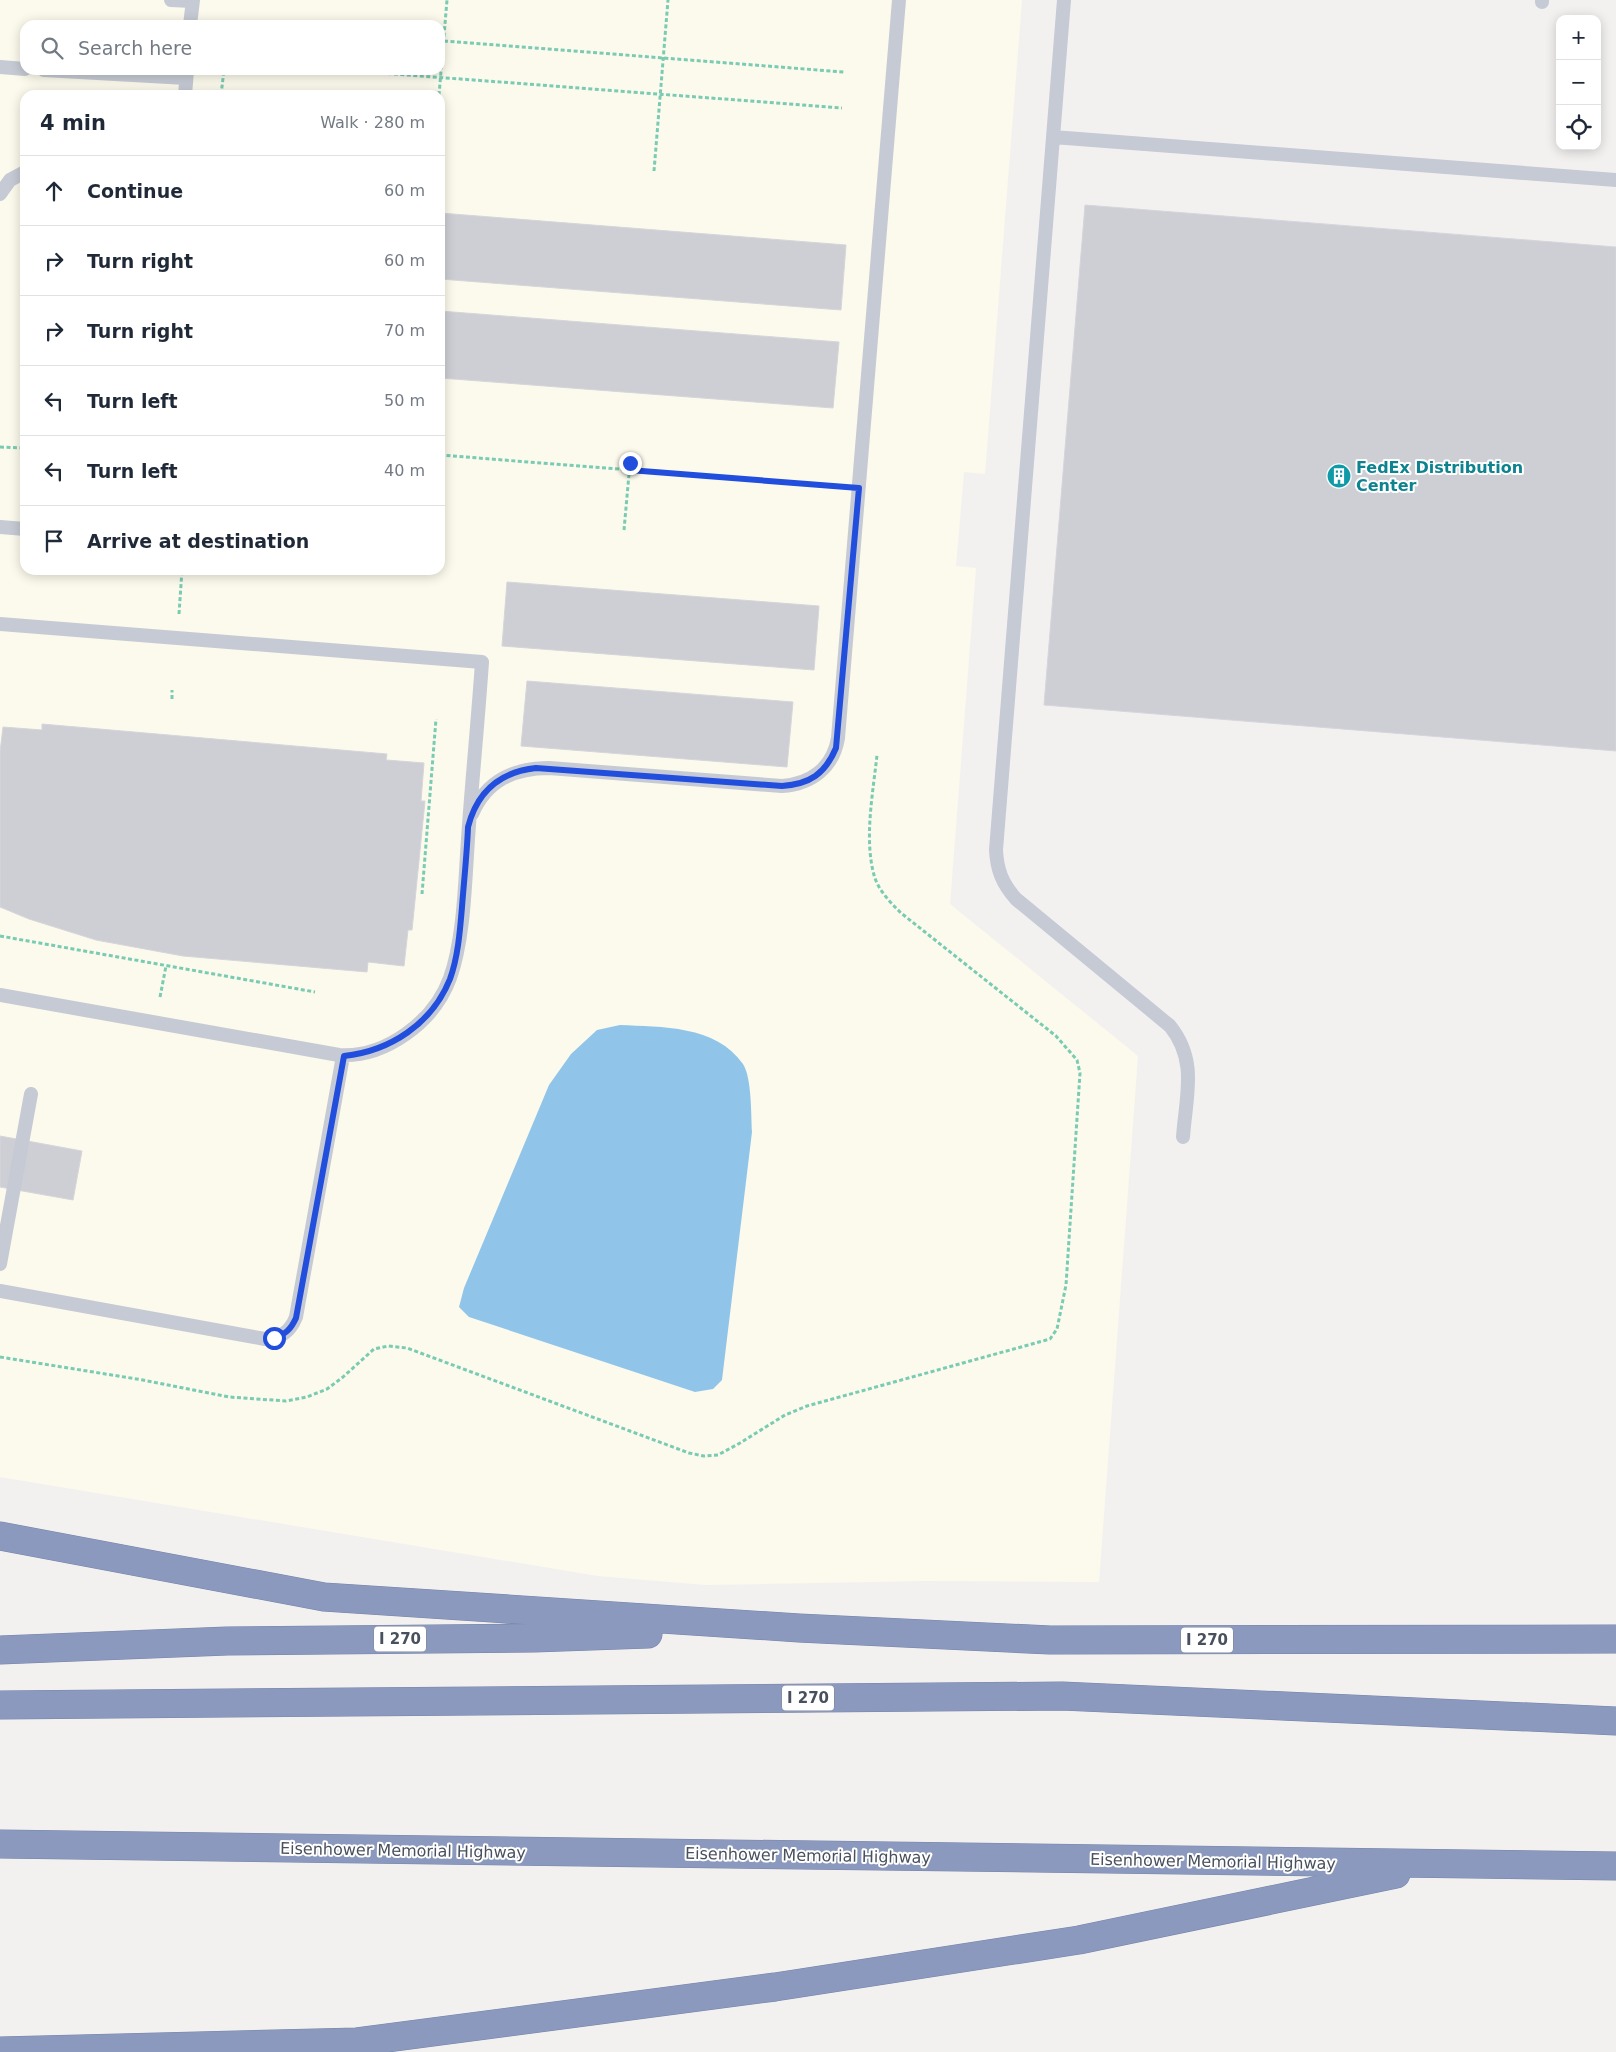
<!DOCTYPE html>
<html lang="en">
<head>
<meta charset="utf-8">
<style>
  :root { --surface:#fff; --page:#f6f6f7; --text:#1f2937; --muted:#747a83; --line:#e0e1e3 }
  body { margin:0; font-family:"DejaVu Sans",sans-serif; background:var(--page); color:var(--text) }
  .controls { position:absolute; right:15px; top:15px; display:grid; overflow:hidden; border-radius:10px; box-shadow:0 2px 12px #0003 }
  .controls button { width:45px; height:45px; display:grid; place-items:center; padding:0; border:0; border-bottom:1px solid var(--line); background:var(--surface); color:var(--text); font:25px sans-serif }
  .stop { position:absolute; width:15px; height:15px; margin:-11px; border:4px solid #214edd; border-radius:50%; background:#fff }
  .stop.end { background:#214edd; border-color:#fff; box-shadow:0 1px 5px #0008 }
  .list { margin:0; padding:0; list-style:none }
  h2 { display:flex; justify-content:space-between; align-items:center; height:65px; margin:0; padding:0 20px; font-size:21px }
  h2 small { font-size:16px; font-weight:400; color:var(--muted) }
  .list li { display:grid; grid-template-columns:32px 1fr auto; gap:15px; align-items:center; box-sizing:border-box; height:70px; padding:0 20px; border-top:1px solid var(--line) }
  .list b { display:block; font-size:19px; white-space:nowrap }
  .list em { font-size:16px; font-style:normal; color:var(--muted) }
  .icon { flex:none; width:28px; height:28px; fill:none; stroke:currentColor; stroke-width:2; stroke-linecap:round; stroke-linejoin:round }
  .map { position:relative; flex:none; width:1616px; height:2052px; overflow:hidden }
  .search { position:absolute; background:var(--surface); box-shadow:0 2px 12px #0003; left:20px; top:20px; width:425px; height:55px; display:flex; align-items:center; gap:12px; box-sizing:border-box; padding:0 18px; border-radius:15px; color:var(--muted); font-size:19px }
  .panel { position:absolute; background:var(--surface); box-shadow:0 2px 12px #0003; left:20px; top:90px; width:425px; height:485px; border-radius:15px }
  .map>svg:first-child { display:block }
</style>
</head>
<body>
<div class="map">
<svg width="1616" height="2052" viewBox="0 0 1616 2052">
  <rect width="100%" height="100%" fill="#f3f1f0"/>
  <path fill="#fcfaec" fill-rule="evenodd" d="M 0,0 L 1022,0 L 985,474 L 964,472 L 956,566 L 976,568 L 950,904 L 1138,1056 L 1099,1582 L 925,1581 L 706,1585 L 598,1576 L 0,1477 ZM 25,25 L 440,25 L 440,70 L 25,70 ZM 25,95 L 440,95 L 440,570 L 25,570 Z"/>
  <path fill="#90c5e9" d="M 620,1025 C 661,1027 716,1025 743,1064 C 752,1078 751,1116 752,1132 L 722,1380 L 713,1389 L 695,1392 L 469,1317 L 459,1307 L 464,1288 L 549,1085 L 571,1054 L 597,1030 Z"/>
  <path fill="#cecfd5" stroke="#d5d5db" d="M 1085,205 L 1616,247 L 1616,751 L 1044,705 Z
    M 440,213 L 846,245 L 841,310 L 440,279 Z
    M 440,311 L 839,342 L 833,408 L 440,378 Z
    M 507,582 L 819,606 L 814,670 L 502,646 Z
    M 527,681 L 793,702 L 787,767 L 521,746 Z
    M 42,724 L 387,754 L 386,760 L 424,763 L 421,801 L 425,801 L 412,930 L 408,930 L 404,966 L 368,962 L 367,972 L 183,956 L 96,940 L 29,919 L 0,907 L 0,752 L 3,727 L 42,730 Z
    M 0,1136 L 82,1151 L 73,1200 L 0,1187 Z"/>
  <g fill="none" stroke-linecap="round" stroke-linejoin="round">
    <defs>
      <path id="motorway" d="M 0,1536 L 324,1597 L 799,1628 L 1050,1640 L 1616,1639
        M 0,1650 L 227,1641 L 534,1638 L 648,1634
        M 0,1705 L 1062,1696 L 1616,1721
        M 0,1844 L 1616,1866
        M 0,2051 L 357,2042 L 775,1987 L 1079,1940 L 1396,1874"/>
    </defs>
    <use href="#motorway" stroke="#7684a9" stroke-width="29"/>
    <path stroke="#7acbb3" stroke-width="3" stroke-dasharray="4 2.5" stroke-linecap="butt" d="M 444,41 L 844,72
      M 342,70 L 842,108
      M 221,95 L 224,70
      M 439,95 L 447,0
      M 654,171 L 668,0
      M 0,447 L 25,448
      M 440,455 L 833,486
      M 624,530 L 630,463
      M 179,614 L 182,570
      M 172,699 L 172,690
      M 422,894 L 436,719
      M 0,936 L 315,992
      M 160,997 L 166,966
      M 0,1357 L 143,1380 L 229,1397 L 286,1401 L 307,1397 L 327,1389 L 343,1377 L 374,1349 L 388,1346 L 407,1348 L 689,1453 L 704,1456 L 718,1455 L 740,1443 L 785,1415 L 807,1406 L 1050,1339 L 1057,1329 L 1066,1285 L 1080,1073 L 1077,1060 L 1056,1036 L 901,913 C 890,902 878,890 874,875 C 864,838 873,793 877,755"/>
    <path stroke="#c5cad4" stroke-width="14" d="M 171,0 L 192,1
      M 1064,0 L 996,850 C 997,870 1002,883 1016,899 L 1170,1026 C 1198,1061 1186,1095 1183,1137
      M 1542,2 L 1542,0
      M 190,25 L 193,0
      M 0,67 L 25,69
      M 44,70 L 186,78
      M 185,95 L 187,71
      M 1053,137 L 1616,180
      M 0,194 L 10,180 L 25,172
      M 0,527 L 25,529
      M 0,624 L 482,662 C 478,721 472,780 468,839 C 465,882 464,939 450,978 C 434,1022 385,1058 339,1055 L 0,995
      M 472,814 C 487,780 514,768 549,768 L 782,786 C 811,784 833,768 838,738 L 899,0
      M 0,1264 L 31,1094
      M 0,1291 L 265,1339 C 281,1338 290,1332 296,1317 L 343,1056"/>
    <use href="#motorway" stroke="#8a99bd" stroke-width="28"/>
  </g>
  <g fill="none" stroke-linecap="round" stroke-linejoin="round">
    <path stroke="#214edd" stroke-width="6" d="M 274,1338 C 286,1334 291,1329 296,1318 L 344,1056 C 390,1051 432,1024 450,979 C 458,957 460,931 462,907 C 464,880 467,854 468,827 C 477,792 500,772 536,768 L 782,786 C 810,784 825,774 836,748 L 859,488 L 629,470 L 630,463"/>
  </g>
  <defs>
    <symbol id="building-disc" viewBox="-11 -11 22 22"><circle r="9.5" fill="#0f9aa8" stroke="#fff"/><path d="M-4-6H4V6H1V3H-1V6H-4ZM-2.5-4.3h1.7v1.8h-1.7ZM.8-4.3h1.7v1.8H.8ZM-2.5-1h1.7V.8h-1.7ZM.8-1h1.7V.8H.8Z" fill="#fff"/></symbol>
  </defs>
  <g fill-rule="evenodd">
    <use href="#building-disc" x="1325" y="462" width="28" height="28"/>
  </g>
  <g text-anchor="middle" stroke-width="4" stroke-linejoin="round" paint-order="stroke">
    <g fill="#fff" stroke="#80848e" stroke-width="1">
      <rect x="374" y="1626.5" width="52" height="25" rx="4"/>
      <rect x="1181" y="1627.5" width="52" height="25" rx="4"/>
      <rect x="782" y="1685.5" width="52" height="25" rx="4"/>
    </g>
    <g font-size="15" font-weight="bold" fill="#49505d">
      <text x="400" y="1644">I 270</text>
      <text x="1207" y="1645">I 270</text>
      <text x="808" y="1703">I 270</text>
    </g>
    <g font-size="16" font-weight="bold" fill="#0d838f" stroke="#fff" text-anchor="start">
      <text x="1356" y="473">FedEx Distribution<tspan x="1356" dy="18">Center</tspan></text>
    </g>
    <g font-size="16" fill="#49505d" stroke="#fff">
      <text transform="translate(403 1850) rotate(1)" y="6">Eisenhower Memorial Highway</text>
      <text transform="translate(808 1855) rotate(1)" y="6">Eisenhower Memorial Highway</text>
      <text transform="translate(1213 1861) rotate(1)" y="6">Eisenhower Memorial Highway</text>
    </g>
  </g>
</svg>
<div class="controls">
<button>+</button>
<button>−</button>
<button><svg class="icon" aria-label="locate" viewBox="0 0 24 24"><circle cx="12" cy="12" r="6"/><path d="M12 2v4M12 18v4M2 12h4M18 12h4"/></svg></button>
</div>
<div class="stop" style="left:274px;top:1338px"></div>
<div class="stop end" style="left:630px;top:463px"></div>
<div class="search"><svg class="icon" aria-label="search" viewBox="0 0 24 24"><circle cx="10" cy="10" r="6"/><path d="M15 15l6 6"/></svg>Search here</div>
<section class="panel">
<h2>4 min<small>Walk · 280 m</small></h2>
<ul class="list">
<li><svg class="icon" aria-label="ahead" viewBox="0 0 24 24"><path d="M12 20V5M6 11l6-6 6 6"/></svg><div><b>Continue</b></div><em>60 m</em></li>
<li><svg class="icon" aria-label="right" viewBox="0 0 24 24"><path d="M7 20v-9h11M14 6l5 5-5 5"/></svg><div><b>Turn right</b></div><em>60 m</em></li>
<li><svg class="icon" aria-label="right" viewBox="0 0 24 24"><path d="M7 20v-9h11M14 6l5 5-5 5"/></svg><div><b>Turn right</b></div><em>70 m</em></li>
<li><svg class="icon" aria-label="left" viewBox="0 0 24 24"><path d="M17 20v-9H6M10 6l-5 5 5 5"/></svg><div><b>Turn left</b></div><em>50 m</em></li>
<li><svg class="icon" aria-label="left" viewBox="0 0 24 24"><path d="M17 20v-9H6M10 6l-5 5 5 5"/></svg><div><b>Turn left</b></div><em>40 m</em></li>
<li><svg class="icon" aria-label="arrive" viewBox="0 0 24 24"><path d="M6 21V4h12l-3 4 3 4H6"/></svg><div><b>Arrive at destination</b></div></li>
</ul>
</section>
</div>
</body>
</html>
